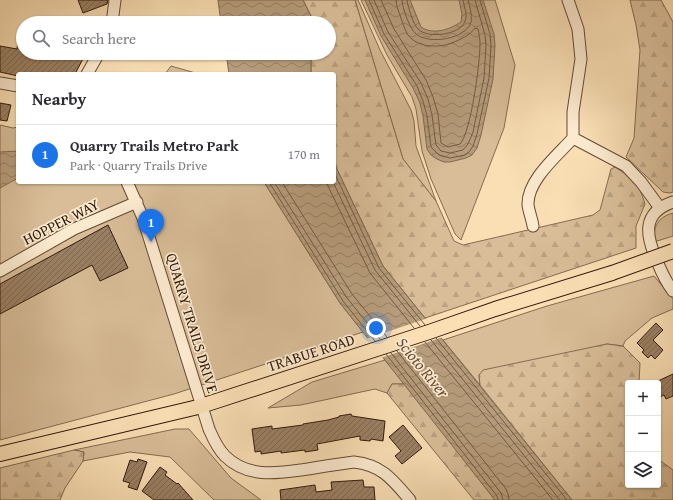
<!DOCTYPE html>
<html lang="en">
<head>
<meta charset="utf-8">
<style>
  :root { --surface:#fff; --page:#f2f2f3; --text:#2b2b33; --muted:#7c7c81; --line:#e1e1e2; --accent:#1a73e8 }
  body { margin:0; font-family:"Gentium Book Plus",serif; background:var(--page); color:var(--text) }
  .controls { position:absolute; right:12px; bottom:12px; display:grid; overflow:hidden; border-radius:4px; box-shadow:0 1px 3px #0004 }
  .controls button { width:36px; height:36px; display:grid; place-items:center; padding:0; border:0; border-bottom:1px solid var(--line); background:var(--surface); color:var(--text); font:20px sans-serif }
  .you { position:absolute; left:376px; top:328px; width:14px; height:14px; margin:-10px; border:3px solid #fff; border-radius:50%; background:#1a73e8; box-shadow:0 0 0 6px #1a73e833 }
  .badge { display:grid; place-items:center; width:26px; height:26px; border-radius:50%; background:var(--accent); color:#fff; font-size:13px; font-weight:700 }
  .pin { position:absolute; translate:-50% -33px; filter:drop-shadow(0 1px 2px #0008) }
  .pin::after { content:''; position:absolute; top:21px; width:14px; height:12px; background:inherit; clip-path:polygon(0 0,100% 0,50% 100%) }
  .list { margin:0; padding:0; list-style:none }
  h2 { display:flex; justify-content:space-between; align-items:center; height:52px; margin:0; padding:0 16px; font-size:17px }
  h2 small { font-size:13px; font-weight:400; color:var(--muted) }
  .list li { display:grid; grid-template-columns:26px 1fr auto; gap:12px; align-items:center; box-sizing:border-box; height:60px; padding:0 16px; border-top:1px solid var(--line) }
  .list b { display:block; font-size:15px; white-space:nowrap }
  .list p { margin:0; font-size:13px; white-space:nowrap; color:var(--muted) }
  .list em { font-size:13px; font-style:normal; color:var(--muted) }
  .icon { flex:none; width:22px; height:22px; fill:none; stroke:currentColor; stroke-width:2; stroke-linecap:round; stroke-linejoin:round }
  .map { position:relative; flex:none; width:673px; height:500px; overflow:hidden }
  .search { position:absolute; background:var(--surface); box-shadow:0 1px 3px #0004; left:16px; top:16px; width:320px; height:44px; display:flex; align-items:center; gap:10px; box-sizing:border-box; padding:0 14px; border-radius:22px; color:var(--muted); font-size:15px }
  .panel { position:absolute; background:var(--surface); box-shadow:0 1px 3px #0004; left:16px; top:72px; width:320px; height:112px; border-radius:4px }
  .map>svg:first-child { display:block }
</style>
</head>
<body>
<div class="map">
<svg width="673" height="500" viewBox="0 0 673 500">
  <defs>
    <pattern id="forest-firs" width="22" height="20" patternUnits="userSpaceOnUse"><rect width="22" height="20" fill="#d8bd98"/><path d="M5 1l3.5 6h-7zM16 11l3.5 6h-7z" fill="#baa282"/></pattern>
    <pattern id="water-waves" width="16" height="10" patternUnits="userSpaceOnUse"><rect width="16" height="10" fill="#b69c7b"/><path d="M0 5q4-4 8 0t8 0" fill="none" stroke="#957e63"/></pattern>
    <pattern id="building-hatch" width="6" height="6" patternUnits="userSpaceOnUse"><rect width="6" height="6" fill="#9a8063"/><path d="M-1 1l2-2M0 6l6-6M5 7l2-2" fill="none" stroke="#7e6850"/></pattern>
  </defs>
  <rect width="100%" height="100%" fill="#fadfb5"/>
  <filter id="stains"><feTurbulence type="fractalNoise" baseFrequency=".005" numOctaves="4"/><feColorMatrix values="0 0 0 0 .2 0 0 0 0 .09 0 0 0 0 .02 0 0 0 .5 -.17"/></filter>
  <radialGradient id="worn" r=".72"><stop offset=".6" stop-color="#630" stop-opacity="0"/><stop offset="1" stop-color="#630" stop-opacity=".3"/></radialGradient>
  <path fill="#d8bd98" stroke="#856b51" d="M 355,0 L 358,0 L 380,50 L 411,110 L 414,121 L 416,146 L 436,201 L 403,159 Z
    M 361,0 L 495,0 L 515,65 L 504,128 L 461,240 L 455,234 L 431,179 L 422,151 L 416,109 L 412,97 L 387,55 Z
    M 171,66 L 199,74 L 165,74 Z
    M 0,125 L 13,128 L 18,127 L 18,182 L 264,182 L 340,303 L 363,332 L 174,394 L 0,440 Z
    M 673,213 L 673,236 L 654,242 C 653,227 658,217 673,213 Z
    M 654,276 L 673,299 L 673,309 L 652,318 L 625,341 L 623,346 L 607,344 L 479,375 L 480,385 L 443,340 L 547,306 Z
    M 385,360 L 405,384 L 392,384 L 387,393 L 375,389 L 301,405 L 268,408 L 312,382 Z
    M 175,429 L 189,429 L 231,478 L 261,500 L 214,500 L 170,457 L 130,452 L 83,461 L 84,452 L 74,450 Z"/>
  <path fill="url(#forest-firs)" stroke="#856b51" d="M 303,0 L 355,0 L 403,159 L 436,201 L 454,241 L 463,245 L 593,215 L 600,210 L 611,169 L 615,167 C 634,180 638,181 645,204 L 636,226 L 636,248 L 425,318 L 383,266 L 334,163 L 334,74 L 311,74 L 311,53 L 329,53 L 329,23 L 311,23 L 311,16 Z
    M 630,0 L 661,0 L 673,22 L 673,192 L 670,193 L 663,192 L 626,157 L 634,138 L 640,50 L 636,25 Z
    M 607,344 L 623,346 L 640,363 L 639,383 L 628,383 L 628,485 L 658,485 L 658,459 L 673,470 L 673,500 L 572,500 L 480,385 L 479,375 L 483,370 Z
    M 392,384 L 405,384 L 495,500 L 474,500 L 387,393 Z
    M 74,450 L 84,452 L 83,461 L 65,488 L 60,500 L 0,500 L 0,468 Z"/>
  <path fill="url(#water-waves)" stroke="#81684e" d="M 218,0 L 303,0 L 311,16 L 311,23 L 221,23 Z
    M 365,0 L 410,0 L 421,27 C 433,35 449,30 461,22 L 462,14 L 459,0 L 483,0 L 494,34 L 495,45 L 493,79 L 481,135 L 477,148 L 472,155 L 466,158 L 450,162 L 444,162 L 437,159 L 431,155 L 427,149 L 423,116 L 420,103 L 413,88 L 381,36 Z
    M 226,53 L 311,53 L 311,74 L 229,74 Z
    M 18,151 L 18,178 L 0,188 L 0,152 Z
    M 334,163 L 383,266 L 572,500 L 495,500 L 340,303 L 264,182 L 334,182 Z"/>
  <path fill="#fadfb5" d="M 428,318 L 443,337 L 381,358 L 366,339 Z"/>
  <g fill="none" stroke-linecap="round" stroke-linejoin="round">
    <path stroke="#745a42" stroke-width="1" d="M 369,0 L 384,34 L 417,86 L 423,101 L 427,116 L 431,147 L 439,155 L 450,158 L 465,155 L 469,152 L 473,146 L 477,134 L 489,78 L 491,45 L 490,34 L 480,0
      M 374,0 L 388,32 L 421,83 L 428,99 L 432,115 L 436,145 L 441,151 L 450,153 L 463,150 L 468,144 L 473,132 L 484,78 L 486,45 L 485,35 L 475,0
      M 381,0 L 394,29 L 426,80 L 433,97 L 438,114 L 441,143 L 448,147 L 460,144 C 471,132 480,63 480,44 C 480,39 479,34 478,29 L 475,28 C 469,36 461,39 452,43 C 438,48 418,48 408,35 C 405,30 403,24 401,18 C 399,12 396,6 396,0
      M 402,0 C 402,8 410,29 416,34 C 429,45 466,39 471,22 C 472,15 470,7 468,0
      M 407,0 C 408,7 413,24 418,29 C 427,39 461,35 465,21 C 468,15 464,7 463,0
      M 334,172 L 379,268 L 425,325
      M 269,182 L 343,301 L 375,341
      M 274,182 L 347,298 L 380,339
      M 282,182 L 352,294 L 387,337
      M 326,182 L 370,273 L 414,328
      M 333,182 L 375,270 L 420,326
      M 436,338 L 567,500
      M 431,340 L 560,500
      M 425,342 L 553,500
      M 397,351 L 506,489 L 508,494 L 509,500
      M 391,353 L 501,493 L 503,500
      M 386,354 L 497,496 L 498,500"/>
  </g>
  <path fill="url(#building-hatch)" stroke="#32190a" d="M 78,0 L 108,0 L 107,4 L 83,13 Z
    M 19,35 L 23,36 L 23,53 L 86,53 L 75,74 L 18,74 L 18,76 L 0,72 L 0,46 L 17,49 Z
    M 0,103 L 11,105 L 7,121 L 0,120 Z
    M 108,225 L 128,268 L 100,281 L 92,265 L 0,314 L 0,284 Z
    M 656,323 L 663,330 L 653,340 L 663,350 L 655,359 L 651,355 L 648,358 L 642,352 L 644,350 L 637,343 Z
    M 673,374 L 673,396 L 666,399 L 664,395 L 660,397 L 658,391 L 658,389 L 661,388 L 658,381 Z
    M 351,414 L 352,416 L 385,421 L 383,441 L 371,439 L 370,441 L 360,440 L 360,436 L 317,444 L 318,450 L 305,452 L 305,450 L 281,453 L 281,451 L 261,454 L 261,451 L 255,452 L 252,429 L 272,426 L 272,429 L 303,425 L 303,424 L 328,420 L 339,417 L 339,416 Z
    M 403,425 L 422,448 L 402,464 L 395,456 L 401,451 L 389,437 Z
    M 138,459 L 147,462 L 137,490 L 128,487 L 130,483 L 123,481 L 130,460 L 137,462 Z
    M 160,467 L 167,472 L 165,475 L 177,484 L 178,483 L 193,500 L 154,500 L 142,491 Z
    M 363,480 L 364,487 L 374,487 L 375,500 L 281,500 L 280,490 L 315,485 L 316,492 L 332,490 L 331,482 Z"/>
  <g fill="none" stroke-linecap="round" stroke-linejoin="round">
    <defs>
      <path id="minor" d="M 568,0 L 578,29 L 581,59 L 573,112 L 573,138 L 626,166 L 641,182 L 660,208
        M 112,23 L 115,0
        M 87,74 L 99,53
        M 0,83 L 18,86
        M 127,182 L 143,218 L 209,429 C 213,438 217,448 225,456 C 248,479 279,473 308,469 C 324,466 339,464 354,462 C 382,465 393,480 410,500
        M 673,202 C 641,213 646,236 657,261 C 661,271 666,282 673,291
        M 533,226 C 532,219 529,212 528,205 C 527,180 558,155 573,138
        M 0,271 L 74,229 L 137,202"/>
      <path id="major" d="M 0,454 L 198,407 L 429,332 L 495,309 L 612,273"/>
    </defs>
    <use href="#minor" stroke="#644a35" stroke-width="13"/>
    <use href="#major" stroke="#32190a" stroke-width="16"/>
    <use href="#minor" stroke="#fceacf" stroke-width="11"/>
    <use href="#major" stroke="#fadfb5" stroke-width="14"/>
    <defs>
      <path id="major-bridge" d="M 612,273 L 673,251"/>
    </defs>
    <use href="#major-bridge" stroke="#32190a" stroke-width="16" stroke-linecap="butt"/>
    <use href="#major-bridge" stroke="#fadfb5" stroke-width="14"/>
  </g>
  <g text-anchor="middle" stroke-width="3.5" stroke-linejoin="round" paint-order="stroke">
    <g font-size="15" fill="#32190a" stroke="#fceacf">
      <text transform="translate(61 222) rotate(-27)" y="5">HOPPER WAY</text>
      <text transform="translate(192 323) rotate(73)" y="5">QUARRY TRAILS DRIVE</text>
      <text transform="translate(311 353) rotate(-18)" y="5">TRABUE ROAD</text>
    </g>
    <g font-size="16" font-style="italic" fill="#674d37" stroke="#fceacf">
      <text transform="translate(423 367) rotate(51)" y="6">Scioto River</text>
    </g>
  </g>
  <rect width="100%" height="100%" filter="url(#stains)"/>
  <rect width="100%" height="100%" fill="url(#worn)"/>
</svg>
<div class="controls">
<button>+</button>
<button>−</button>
<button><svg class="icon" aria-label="layers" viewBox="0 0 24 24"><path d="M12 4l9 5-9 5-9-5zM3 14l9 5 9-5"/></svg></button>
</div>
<div class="you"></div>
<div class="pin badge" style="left:151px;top:242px">1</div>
<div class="search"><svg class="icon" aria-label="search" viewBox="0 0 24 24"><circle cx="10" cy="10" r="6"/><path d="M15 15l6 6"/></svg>Search here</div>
<section class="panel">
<h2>Nearby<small></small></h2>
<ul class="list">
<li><span class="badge">1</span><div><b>Quarry Trails Metro Park</b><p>Park · Quarry Trails Drive</p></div><em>170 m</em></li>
</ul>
</section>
</div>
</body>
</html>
